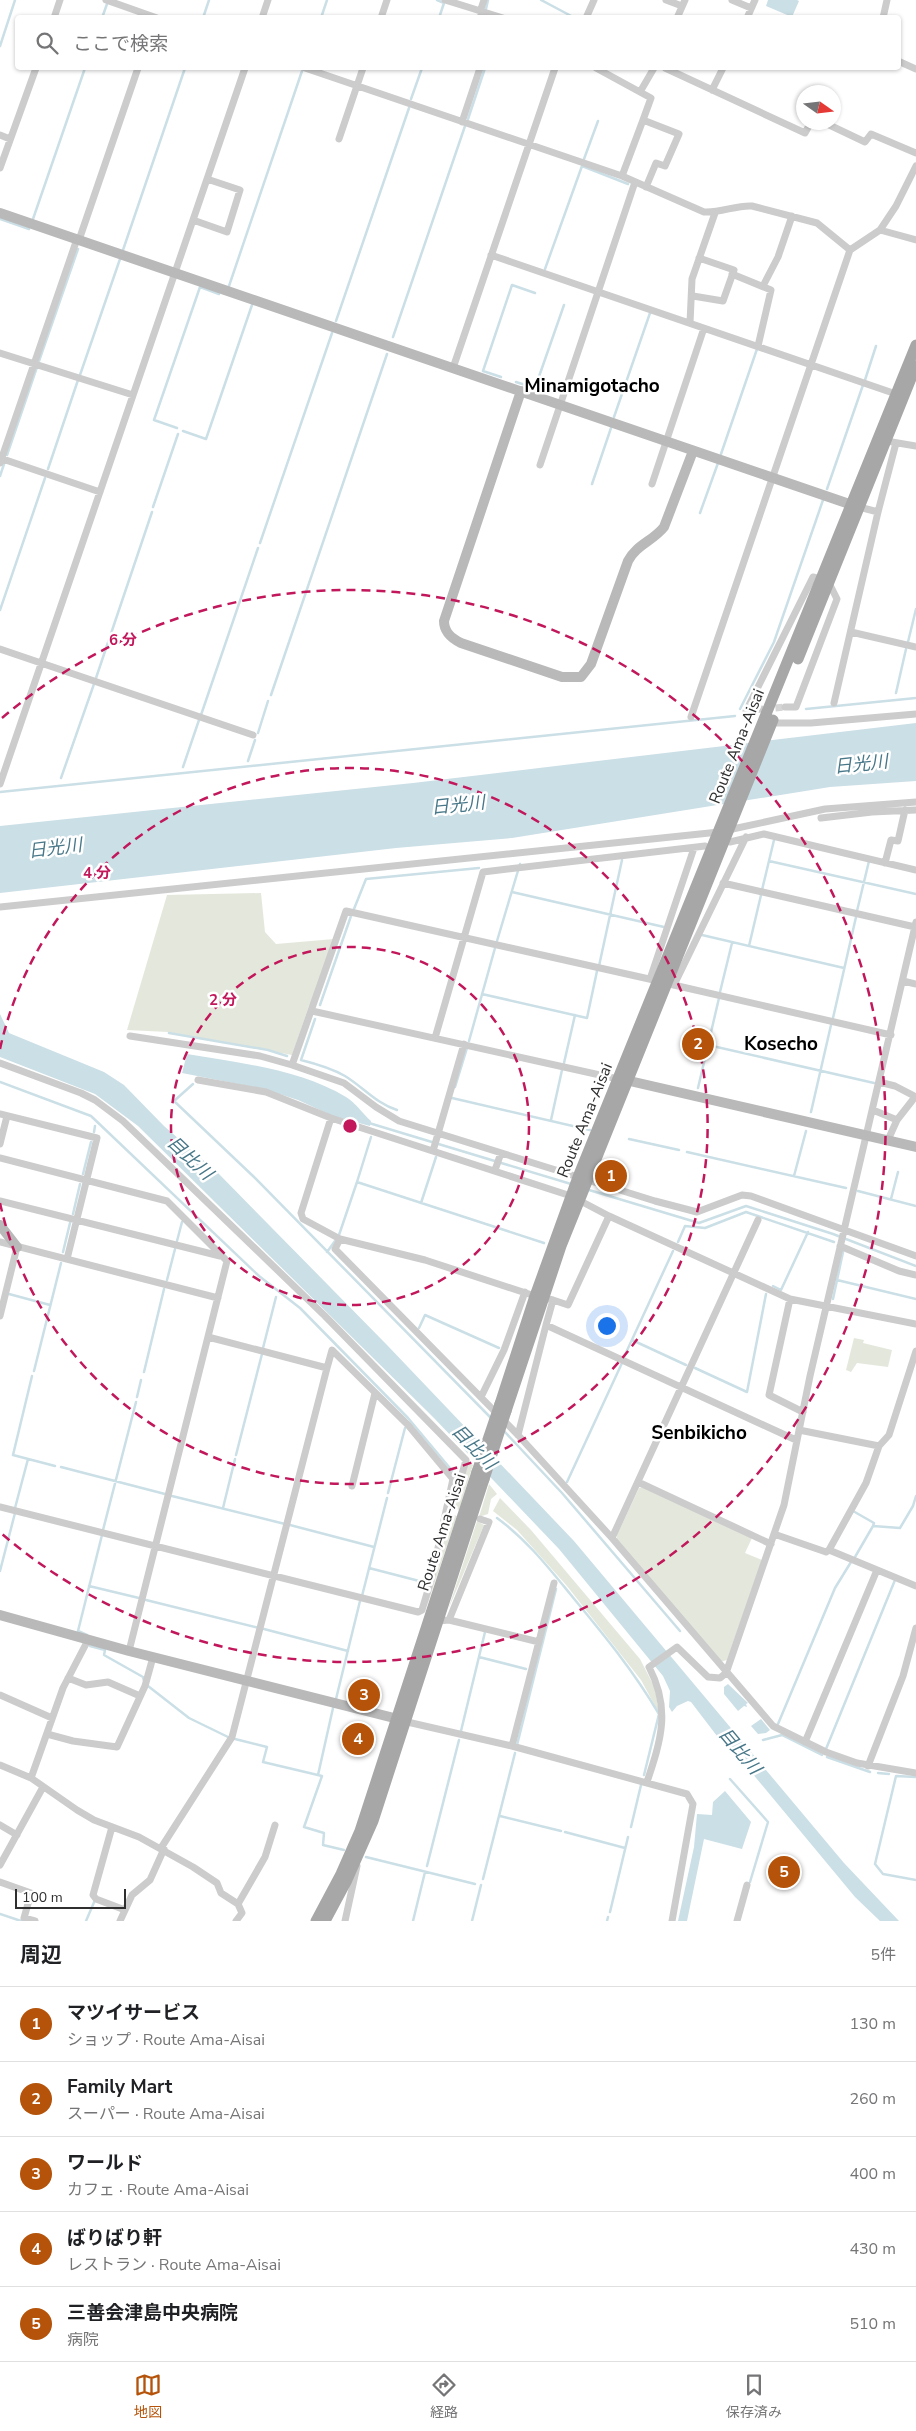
<!DOCTYPE html>
<html lang="ja">
<head>
<meta charset="utf-8">
<style>
  :root { --surface:#fff; --page:#f6f6f6; --text:#202124; --muted:#757577; --line:#e0e0e0; --accent:#b45309 }
  body { margin:0; font-family:"Nunito Sans","Noto Sans JP",sans-serif; background:var(--page); color:var(--text) }
  .compass { position:absolute; left:796px; top:85px; width:45px; height:45px; border-radius:50%; background:var(--surface); box-shadow:0 1px 4px #0004; rotate:104deg }
  .scale { position:absolute; left:15px; bottom:12px; width:111px; box-sizing:border-box; padding-left:5px; border:2px solid #2f2f2f; border-top:0; font-size:14px; line-height:18px; white-space:nowrap; color:#2f2f2f; -webkit-text-stroke:4px #fff; paint-order:stroke }
  .you { position:absolute; left:606px; top:1325px; width:18px; height:18px; margin:-12px; border:4px solid #fff; border-radius:50%; background:#1a73e8; box-shadow:0 0 0 8px #1a73e833 }
  .badge { display:grid; place-items:center; width:32px; height:32px; border-radius:50%; background:var(--accent); color:#fff; font-size:16px; font-weight:700 }
  .pin { position:absolute; translate:-50% -50%; border:2px solid #fff; box-shadow:0 1px 5px #0006 }
  .list { margin:0; padding:0; list-style:none }
  h2 { display:flex; justify-content:space-between; align-items:center; height:65px; margin:0; padding:0 20px; font-size:21px }
  h2 small { font-size:16px; font-weight:400; color:var(--muted) }
  .list li { display:grid; grid-template-columns:32px 1fr auto; gap:15px; align-items:center; box-sizing:border-box; height:75px; padding:0 20px; border-top:1px solid var(--line) }
  .list b { display:block; font-size:19px; white-space:nowrap }
  .list p { margin:0; font-size:16px; white-space:nowrap; color:var(--muted) }
  .list em { font-size:16px; font-style:normal; color:var(--muted) }
  .icon { flex:none; width:28px; height:28px; fill:none; stroke:currentColor; stroke-width:2; stroke-linecap:round; stroke-linejoin:round }
  .map { position:relative; flex:none; width:916px; height:1921px; overflow:hidden }
  .search { position:absolute; background:var(--surface); box-shadow:0 1px 4px #0004; left:15px; right:15px; top:15px; height:55px; display:flex; align-items:center; gap:12px; box-sizing:border-box; padding:0 18px; border-radius:5px; color:var(--muted); font-size:19px }
  .sheet { height:440px; background:var(--surface) }
  nav { display:flex; justify-content:space-around; align-items:center; box-sizing:border-box; height:70px; border-top:1px solid var(--line); background:var(--surface); font-size:14px; color:var(--muted) }
  nav a { display:grid; justify-items:center; gap:2px }
  nav .on { color:var(--accent) }
  .map>svg:first-child { display:block }
</style>
</head>
<body>
<div class="map">
<svg width="916" height="1921" viewBox="0 0 916 1921">
  <rect width="100%" height="100%" fill="#fff"/>
  <path fill="#e4e8dc" d="M 261,893 L 265,932 L 276,944 L 334,939 L 311,1005 L 309,1006 L 292,1055 L 168,1032 L 127,1030 L 167,895 Z
    M 854,1338 L 864,1340 L 863,1343 L 892,1350 L 888,1367 L 857,1363 L 851,1372 L 846,1370 Z
    M 468,1460 L 473,1465 L 459,1510 L 451,1507 L 456,1484 Z
    M 489,1484 L 497,1494 L 491,1499 L 488,1514 L 479,1517 Z
    M 642,1487 L 752,1538 L 745,1553 L 762,1560 L 727,1660 L 720,1662 L 617,1540 L 617,1535 L 639,1488 Z
    M 500,1498 L 531,1530 L 640,1659 L 655,1688 L 659,1713 L 641,1680 L 567,1586 L 517,1530 L 493,1511 Z
    M 454,1515 L 457,1516 L 426,1609 L 448,1516 Z
    M 477,1521 L 484,1525 L 448,1610 Z"/>
  <path fill="#cbdfe6" d="M 768,0 L 797,0 L 799,1 L 792,17 L 766,6 Z
    M 916,723 L 916,781 L 830,787 L 512,838 L 396,848 L 0,893 L 0,826 L 413,783 Z
    M 0,1014 L 9,1033 L 104,1072 L 124,1085 L 164,1126 L 218,1173 L 387,1345 L 574,1541 L 844,1863 L 899,1921 L 880,1921 L 855,1897 L 737,1755 L 730,1753 L 691,1702 L 688,1701 L 677,1706 L 672,1712 L 669,1707 L 670,1691 L 663,1676 L 559,1549 L 434,1418 L 138,1126 L 95,1094 L 0,1057 Z
    M 187,1054 C 239,1063 299,1069 346,1097 C 355,1102 363,1114 371,1121 L 370,1126 L 333,1116 L 298,1100 L 264,1089 L 182,1073 Z
    M 728,1684 L 748,1703 L 746,1704 L 747,1707 L 744,1706 L 738,1711 L 724,1694 L 724,1687 Z
    M 761,1719 L 770,1730 L 766,1733 L 758,1734 L 751,1726 Z
    M 725,1791 L 751,1822 L 742,1849 L 704,1839 L 687,1921 L 678,1921 L 694,1847 L 697,1814 L 712,1815 L 713,1802 Z"/>
  <g fill="none" stroke-linecap="round" stroke-linejoin="round">
    <path stroke="#cbdfe6" stroke-width="2.5" d="M 437,0 L 444,3 L 439,18
      M 541,0 L 575,18
      M 486,9 L 488,0
      M 102,18 L 107,4
      M 203,18 L 209,0
      M 321,18 L 327,0
      M 0,46 L 15,0
      M 411,99 L 422,68
      M 468,119 L 485,68
      M 584,159 L 598,121
      M 0,219 L 29,229
      M 33,219 L 85,68
      M 123,250 L 185,68
      M 545,269 L 582,166 L 628,184
      M 229,286 L 302,71
      M 336,321 L 409,108
      M 393,337 L 465,126
      M 39,361 L 78,249
      M 80,375 L 120,259
      M 501,377 L 483,371 L 512,285 L 535,293
      M 865,380 L 876,346
      M 516,382 L 535,388 L 564,305
      M 614,417 L 650,313
      M 177,428 L 154,420 L 200,287 L 219,294
      M 183,431 L 206,439 L 252,305
      M 721,454 L 757,349
      M 7,455 L 37,367
      M 48,469 L 78,380
      M 0,476 L 4,464
      M 592,484 L 611,428
      M 827,489 L 863,385
      M 153,507 L 178,434
      M 700,513 L 718,463
      M 260,543 L 332,333
      M 0,610 L 45,478
      M 908,642 L 916,609
      M 96,678 L 152,512
      M 896,693 L 906,649
      M 271,695 L 387,354
      M 740,709 L 774,642 L 823,500
      M 806,709 L 916,698
      M 201,715 L 258,548
      M 258,733 L 268,701
      M 248,761 L 255,740
      M 183,767 L 199,720
      M 61,778 L 94,684
      M 0,792 L 735,716
      M 769,861 L 916,894
      M 762,890 L 774,840
      M 512,892 L 664,927
      M 354,909 L 366,879 L 479,868
      M 857,911 L 869,861
      M 702,935 L 844,968
      M 497,941 L 520,864
      M 749,946 L 761,895
      M 599,966 L 622,860
      M 720,992 L 732,943
      M 482,994 L 587,1018 L 597,971
      M 320,1005 L 351,916
      M 833,1018 L 856,917
      M 315,1019 L 301,1060 C 317,1064 331,1068 345,1076 C 363,1087 377,1104 397,1110
      M 169,1033 L 268,1050 L 287,1056
      M 469,1041 L 495,948
      M 708,1045 L 874,1083
      M 564,1063 L 575,1015
      M 0,1082 L 91,1116 L 259,1276 L 300,1308 L 408,1418 L 454,1473
      M 193,1084 L 174,1101 L 254,1177 L 491,1418
      M 455,1087 L 467,1048
      M 698,1088 L 719,998
      M 452,1098 L 590,1130
      M 811,1112 L 831,1025
      M 551,1120 L 562,1070
      M 369,1123 L 571,1184
      M 94,1132 L 95,1126
      M 629,1139 L 679,1150
      M 687,1152 L 846,1188
      M 83,1174 L 91,1142
      M 794,1176 L 806,1131
      M 357,1182 L 371,1137
      M 589,1190 L 699,1223 L 746,1206 L 833,1234 L 916,1266
      M 858,1191 L 916,1206
      M 891,1199 L 898,1172
      M 421,1203 L 436,1157
      M 73,1214 L 80,1184
      M 339,1235 L 357,1182 L 544,1243
      M 177,1241 L 182,1222
      M 678,1242 L 685,1226 L 705,1228 L 746,1212 L 834,1242
      M 63,1252 L 70,1223
      M 327,1252 L 335,1241
      M 167,1280 L 175,1249
      M 837,1280 L 916,1299
      M 773,1286 L 781,1290 L 808,1232
      M 9,1294 L 50,1305
      M 833,1299 L 843,1252
      M 419,1328 L 425,1315 L 499,1348
      M 632,1340 L 686,1365
      M 263,1348 L 276,1297
      M 624,1357 L 673,1251
      M 695,1368 L 747,1392 L 766,1294
      M 34,1371 L 61,1263
      M 144,1372 L 164,1289
      M 32,1376 L 13,1455 L 55,1466
      M 137,1397 L 141,1380
      M 504,1431 L 562,1493 L 680,1631
      M 236,1455 L 262,1354
      M 61,1467 L 165,1494
      M 567,1482 L 622,1363
      M 388,1493 L 405,1428
      M 172,1496 L 285,1524
      M 15,1508 L 28,1459
      M 223,1508 L 235,1459
      M 853,1511 L 874,1523 L 873,1526
      M 497,1518 C 526,1539 548,1567 571,1595 C 604,1635 633,1670 659,1714 L 644,1775
      M 290,1525 L 374,1547
      M 103,1530 L 136,1402
      M 855,1557 L 873,1526 L 900,1528 L 913,1506 L 916,1496
      M 369,1568 L 427,1583
      M 0,1571 L 15,1513
      M 89,1586 L 139,1598
      M 362,1596 L 387,1498
      M 146,1600 L 259,1628
      M 264,1629 L 348,1651
      M 87,1635 L 78,1631 L 102,1535
      M 90,1646 L 105,1650 L 104,1655 L 143,1677 L 144,1681
      M 479,1657 L 526,1669
      M 148,1686 L 189,1718 L 228,1737
      M 336,1699 L 360,1601
      M 778,1724 L 835,1588 L 851,1562
      M 461,1731 L 485,1632
      M 235,1739 L 267,1747 L 263,1762 L 322,1776 L 304,1827 L 324,1833 L 323,1845 L 344,1850
      M 763,1740 L 782,1735 L 822,1755
      M 517,1745 L 556,1589
      M 826,1749 L 895,1580
      M 827,1757 L 870,1772
      M 878,1773 L 889,1774
      M 318,1775 L 333,1708
      M 916,1777 L 896,1776 L 875,1864 L 883,1874 L 916,1880
      M 730,1779 L 768,1822 L 750,1882
      M 500,1816 L 561,1831
      M 631,1827 L 641,1785
      M 565,1832 L 625,1848
      M 366,1857 L 475,1884
      M 427,1866 L 459,1740
      M 483,1879 L 515,1753
      M 610,1912 L 628,1837
      M 0,1914 L 21,1921
      M 86,1921 L 95,1900
      M 413,1921 L 425,1872
      M 472,1921 L 481,1885
      M 607,1921 L 608,1917"/>
    <path stroke="#d5d5d5" stroke-width="7" stroke-dasharray="7 3.5" stroke-linecap="butt" d="M 765,709 L 785,707"/>
    <path stroke="#ccc" stroke-width="7" d="M 106,0 L 157,18
      M 445,0 L 503,18
      M 666,0 L 682,6
      M 732,0 L 751,8
      M 480,12 L 484,0
      M 54,18 L 60,0
      M 262,18 L 268,0
      M 381,18 L 387,0
      M 586,18 L 594,0
      M 677,18 L 685,0
      M 747,18 L 755,0
      M 883,18 L 887,0
      M 898,61 L 916,69
      M 305,68 L 622,176 L 704,212 C 721,213 736,205 752,206 L 817,223 L 850,250
      M 596,68 L 640,92 L 654,68
      M 665,68 L 805,133 L 811,122
      M 712,90 L 723,68
      M 640,92 L 651,98 L 643,120
      M 462,122 L 480,68
      M 823,122 L 865,142 L 871,134 L 916,153
      M 0,135 L 10,139
      M 339,139 L 363,68
      M 0,168 L 36,68
      M 622,176 L 643,120 L 679,134 L 665,166 L 656,163 L 646,187
      M 193,220 L 227,232 L 240,190 L 207,179
      M 880,230 L 916,240
      M 79,240 L 138,68
      M 491,255 L 896,394
      M 732,274 L 771,290 L 758,346
      M 763,286 L 778,257 L 792,216
      M 693,296 L 723,301 L 734,270 L 699,258
      M 690,323 L 692,279 L 715,213
      M 0,353 L 133,395
      M 453,368 L 555,68
      M 892,442 L 916,446
      M 0,458 L 100,492
      M 0,463 L 77,239
      M 540,465 L 635,182
      M 652,484 L 704,328
      M 878,512 L 896,443
      M 851,632 L 916,647
      M 0,649 L 253,735
      M 834,703 L 878,512 L 859,507
      M 785,707 L 796,707 L 837,599 L 829,583
      M 761,709 L 746,711 L 813,577 L 821,579
      M 691,717 L 850,250 L 880,230 L 896,206 L 916,166
      M 772,723 L 811,723 L 916,714
      M 0,784 L 245,68
      M 821,818 L 872,812 L 916,810
      M 728,830 L 825,809 L 916,802
      M 730,842 L 764,834 L 916,870
      M 885,863 L 891,840 L 898,841 L 905,810
      M 723,883 L 915,927
      M 0,907 L 719,832
      M 650,979 L 694,848
      M 903,981 L 916,984
      M 665,983 L 891,1035
      M 674,985 L 746,837
      M 312,1011 L 618,1079
      M 130,1036 L 260,1056 L 292,1065 L 344,1083 L 376,1107 L 399,1121 L 655,1201 L 697,1212 L 742,1195 L 751,1196 L 916,1256
      M 435,1038 L 483,872 L 705,846
      M 0,1063 L 81,1093 L 95,1100 L 123,1121 L 325,1316 L 466,1460 L 462,1474 L 453,1479 L 431,1580 L 422,1610
      M 292,1065 L 346,911 L 658,981
      M 198,1080 L 266,1092 L 331,1118 L 571,1196 L 609,1216 L 790,1299 L 916,1324
      M 879,1082 L 895,1086 L 916,1097
      M 873,1110 L 897,1120
      M 0,1114 L 97,1138 L 67,1259
      M 331,1118 L 301,1213 L 303,1219 L 340,1239 L 425,1260 L 535,1296
      M 888,1140 L 897,1120 L 915,1097
      M 0,1144 L 7,1116
      M 433,1151 L 464,1044
      M 0,1158 L 167,1201 L 227,1261 L 129,1651
      M 495,1170 L 501,1153
      M 0,1201 L 220,1256
      M 340,1239 L 335,1249 L 518,1435 L 612,1538 L 773,1726 L 826,1752 L 857,1763 L 916,1773
      M 0,1242 L 218,1298
      M 840,1246 L 899,1271 L 916,1275
      M 544,1298 L 553,1300 L 546,1325 L 796,1440
      M 790,1299 L 769,1395 L 803,1412
      M 553,1300 L 568,1305 L 609,1216
      M 0,1316 L 17,1247
      M 208,1337 L 327,1368 L 332,1350 L 408,1425 L 453,1479
      M 481,1397 L 504,1350 L 525,1292
      M 799,1430 L 879,1446
      M 518,1435 L 546,1325
      M 638,1482 L 771,1544
      M 352,1486 L 375,1393
      M 0,1507 L 418,1612 L 422,1610
      M 774,1534 L 826,1552 L 829,1550 L 916,1586
      M 612,1538 L 758,1220
      M 829,1550 L 866,1483 L 879,1446 L 889,1435 L 916,1351
      M 449,1620 L 539,1642
      M 438,1621 L 449,1620 L 489,1522 L 480,1519
      M 68,1678 L 86,1685 L 108,1682 L 140,1696
      M 0,1695 L 52,1718
      M 403,1721 L 512,1746 L 687,1794 L 693,1804 L 672,1921
      M 47,1734 L 73,1741 L 117,1747 L 145,1686 L 153,1657
      M 805,1742 L 877,1570
      M 512,1746 L 554,1583
      M 0,1765 L 31,1778 L 77,1810 L 94,1820 L 139,1837 L 193,1867 L 217,1883 L 221,1893 L 238,1904 L 242,1913 L 236,1921
      M 868,1766 L 903,1676 L 916,1628
      M 31,1778 L 63,1688 L 88,1640
      M 647,1782 C 661,1740 671,1709 649,1667 L 677,1647 L 708,1677 L 720,1678 L 726,1673 L 784,1505 L 810,1376 L 916,922
      M 0,1825 L 17,1835
      M 112,1827 L 93,1895 L 96,1899 L 125,1910
      M 161,1848 L 232,1737 L 327,1368
      M 0,1865 L 43,1787
      M 0,1882 L 31,1893 L 24,1918 L 35,1921
      M 238,1904 L 265,1857 L 275,1825
      M 120,1921 L 132,1895 L 150,1880 L 164,1849
      M 345,1921 L 357,1866
      M 737,1921 L 747,1885"/>
    <path stroke="#b9b9b9" stroke-width="10" d="M 0,213 L 858,507
      M 521,391 L 444,621 C 444,632 451,638 461,643 L 562,677 L 581,677 L 591,664 L 628,561 C 636,545 653,541 664,527 L 693,451
      M 621,1079 L 916,1147
      M 0,1225 L 17,1247
      M 0,1615 L 129,1651 L 398,1719"/>
    <path stroke="#a7a7a7" stroke-width="11" d="M 798,659 L 916,366
      M 500,1404 L 535,1296 L 578,1177 L 916,345
      M 506,1411 L 561,1246 L 773,720
      M 316,1921 L 341,1874 L 360,1831 L 477,1472
      M 325,1921 L 346,1882 L 373,1821 L 484,1479"/>
    <path stroke="#a7a7a7" stroke-width="11" d="M 477,1472 L 500,1404
      M 484,1479 L 506,1411"/>
  </g>
  <g fill="none" stroke="#c2185b" stroke-width="2.5" stroke-dasharray="9 6">
    <circle cx="350" cy="1126" r="179"/>
    <path d="M0 1049A358 358 0 1 1 0 1203"/>
    <path d="M2 718A536 536 0 1 1 2 1534"/>
  </g>
  <g text-anchor="middle" stroke-width="5" stroke-linejoin="round" paint-order="stroke">
    <g font-size="16" fill="#2f2f2f" stroke="#fff">
      <text transform="translate(736 746) rotate(-68)" y="6">Route Ama-Aisai</text>
      <text transform="translate(584 1120) rotate(-68)" y="6">Route Ama-Aisai</text>
      <text transform="translate(441 1532) rotate(-72)" y="6">Route Ama-Aisai</text>
    </g>
    <g font-size="18" font-style="italic" fill="#477788" stroke="#fff">
      <text transform="translate(861 764) rotate(-6)" y="6">日光川</text>
      <text transform="translate(458 805) rotate(-6)" y="6">日光川</text>
      <text transform="translate(55 848) rotate(-7)" y="6">日光川</text>
      <text transform="translate(190 1158) rotate(43)" y="6">目比川</text>
      <text transform="translate(474 1447) rotate(46)" y="6">目比川</text>
      <text transform="translate(740 1751) rotate(50)" y="6">目比川</text>
    </g>
    <g font-size="19" font-weight="bold" fill="#000" stroke="#fff">
      <text x="592" y="392">Minamigotacho</text>
      <text x="781" y="1050">Kosecho</text>
      <text x="699" y="1439">Senbikicho</text>
    </g>
  </g>
  <circle cx="350" cy="1126" r="8" fill="#c2185b" stroke="#fff" stroke-width="2.5"/>
  <g font-size="15" text-anchor="middle" font-weight="bold" fill="#c2185b" stroke="#fff" stroke-width="5" stroke-linejoin="round" paint-order="stroke">
    <text x="123" y="645">6 分</text>
    <text x="97" y="878">4 分</text>
    <text x="223" y="1005">2 分</text>
  </g>
</svg>
<svg class="compass" viewBox="-18 -18 36 36"><path d="M0-13l5 13h-10z" fill="#e53935"/><path d="M0 13l5-13h-10z" fill="#757577"/></svg>
<div class="scale">100 m</div>
<div class="you"></div>
<div class="pin badge" style="left:611px;top:1176px">1</div>
<div class="pin badge" style="left:698px;top:1044px">2</div>
<div class="pin badge" style="left:364px;top:1695px">3</div>
<div class="pin badge" style="left:358px;top:1739px">4</div>
<div class="pin badge" style="left:784px;top:1872px">5</div>
<div class="search"><svg class="icon" aria-label="search" viewBox="0 0 24 24"><circle cx="10" cy="10" r="6"/><path d="M15 15l6 6"/></svg>ここで検索</div>
</div>
<section class="sheet">
<h2>周辺<small>5件</small></h2>
<ul class="list">
<li><span class="badge">1</span><div><b>マツイサービス</b><p>ショップ · Route Ama-Aisai</p></div><em>130 m</em></li>
<li><span class="badge">2</span><div><b>Family Mart</b><p>スーパー · Route Ama-Aisai</p></div><em>260 m</em></li>
<li><span class="badge">3</span><div><b>ワールド</b><p>カフェ · Route Ama-Aisai</p></div><em>400 m</em></li>
<li><span class="badge">4</span><div><b>ばりばり軒</b><p>レストラン · Route Ama-Aisai</p></div><em>430 m</em></li>
<li><span class="badge">5</span><div><b>三善会津島中央病院</b><p>病院</p></div><em>510 m</em></li>
</ul>
</section>
<nav>
<a class="on"><svg class="icon" aria-label="map" viewBox="0 0 24 24"><path d="M3 6l6-2 6 2 6-2v14l-6 2-6-2-6 2zM9 4v14M15 6v14"/></svg>地図</a>
<a><svg class="icon" aria-label="directions" viewBox="0 0 24 24"><path d="M12 3l9 9-9 9-9-9zM9 14v-3h6M13 9l2 2-2 2"/></svg>経路</a>
<a><svg class="icon" aria-label="saved" viewBox="0 0 24 24"><path d="M7 4h10v16l-5-4-5 4z"/></svg>保存済み</a>
</nav>
</body>
</html>
